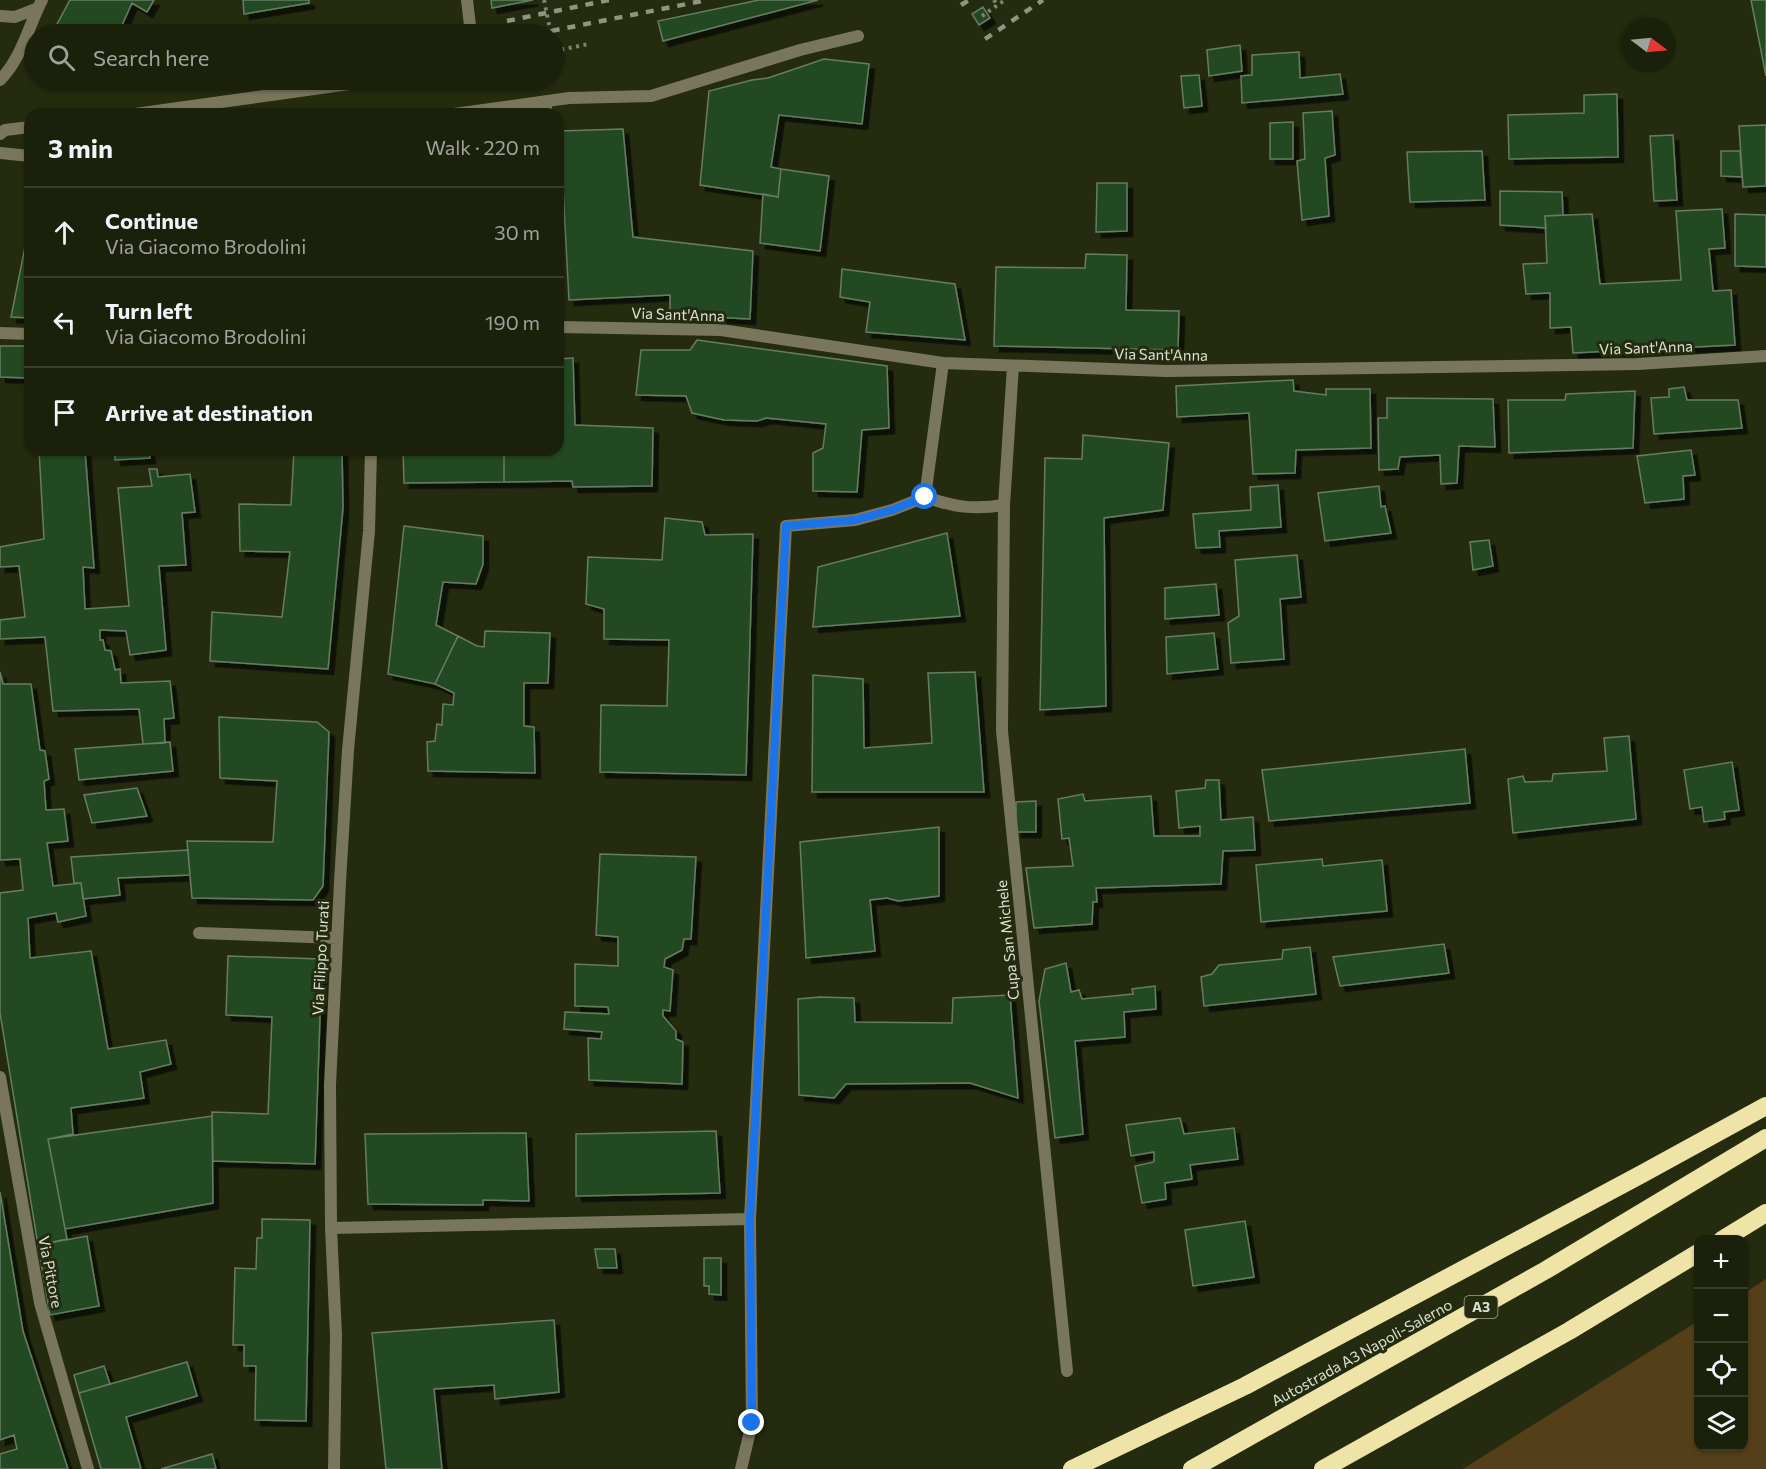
<!DOCTYPE html>
<html lang="en">
<head>
<meta charset="utf-8">
<style>
  :root { --surface:#1b200b; --page:#282d19; --text:#f1f3f6; --muted:#a0a39d; --line:#393e2c }
  body { margin:0; font-family:Commissioner,sans-serif; background:var(--page); color:var(--text) }
  .controls { position:absolute; right:18px; bottom:18px; display:grid; overflow:hidden; border-radius:12px; box-shadow:0 2px 4px #0004 }
  .controls button { width:54px; height:54px; display:grid; place-items:center; padding:0; border:0; border-bottom:2px solid var(--line); background:var(--surface); color:var(--text); font:30px sans-serif }
  .compass { position:absolute; left:1622px; top:18px; width:54px; height:54px; border-radius:50%; background:var(--surface); box-shadow:0 2px 4px #0004; rotate:106deg }
  .stop { position:absolute; width:18px; height:18px; margin:-14px; border:4px solid #1a73e8; border-radius:50%; background:#fff }
  .stop.end { background:#1a73e8; border-color:#fff; box-shadow:0 2px 6px #0008 }
  .list { margin:0; padding:0; list-style:none }
  h2 { display:flex; justify-content:space-between; align-items:center; height:78px; margin:0; padding:0 24px; font-size:26px }
  h2 small { font-size:20px; font-weight:400; color:var(--muted) }
  .list li { display:grid; grid-template-columns:39px 1fr auto; gap:18px; align-items:center; box-sizing:border-box; height:90px; padding:0 24px; border-top:2px solid var(--line) }
  .list b { display:block; font-size:22px; white-space:nowrap }
  .list p { margin:0; font-size:20px; white-space:nowrap; color:var(--muted) }
  .list em { font-size:20px; font-style:normal; color:var(--muted) }
  .icon { flex:none; width:33px; height:33px; fill:none; stroke:currentColor; stroke-width:2; stroke-linecap:round; stroke-linejoin:round }
  .map { position:relative; flex:none; width:1766px; height:1469px; overflow:hidden }
  .search { position:absolute; background:var(--surface); box-shadow:0 2px 4px #0004; left:24px; top:24px; width:540px; height:66px; display:flex; align-items:center; gap:15px; box-sizing:border-box; padding:0 21px; border-radius:33px; color:var(--muted); font-size:22px }
  .panel { position:absolute; background:var(--surface); box-shadow:0 2px 4px #0004; left:24px; top:108px; width:540px; height:348px; border-radius:18px }
  .map>svg:first-child { display:block }
</style>
</head>
<body>
<div class="map">
<svg width="1766" height="1469" viewBox="0 0 1766 1469">
  <defs>
    <filter id="shadow"><feDropShadow dx="5.5" dy="5.5" stdDeviation="0" flood-color="#0009"/></filter>
  </defs>
  <rect width="100%" height="100%" fill="#242b0f"/>
  <path fill="#553f18" d="M 1766,1279 L 1766,1469 L 1463,1469 L 1698,1321 L 1698,1446 L 1744,1446 L 1744,1293 Z"/>
  <path fill="#234a21" stroke="#667d64" stroke-width="1.5" filter="url(#shadow)" d="M 70,0 L 154,0 L 147,12 L 132,3 L 118,34 L 87,34 L 56,26 Z
    M 243,0 L 309,0 L 309,3 L 244,14 Z
    M 491,0 L 533,0 L 492,8 Z
    M 759,0 L 818,0 L 663,41 L 658,21 Z
    M 1751,0 L 1766,0 L 1766,76 Z
    M 983,7 L 990,18 L 979,25 L 972,14 Z
    M 1240,45 L 1242,71 L 1209,76 L 1207,50 Z
    M 1299,52 L 1300,78 L 1340,74 L 1343,94 L 1242,103 L 1241,76 L 1252,75 L 1252,55 Z
    M 824,59 L 869,64 L 862,124 L 779,115 L 771,167 L 781,169 L 778,197 L 700,185 L 709,91 L 752,80 L 768,78 Z
    M 1199,75 L 1202,106 L 1184,108 L 1181,76 Z
    M 1617,94 L 1618,157 L 1509,159 L 1508,115 L 1584,113 L 1584,95 Z
    M 1332,111 L 1335,155 L 1325,158 L 1329,216 L 1302,220 L 1297,161 L 1305,159 L 1303,113 Z
    M 1293,122 L 1293,159 L 1270,159 L 1270,123 Z
    M 1766,125 L 1766,186 L 1743,187 L 1739,126 Z
    M 623,129 L 633,237 L 753,251 L 750,319 L 670,315 L 670,295 L 569,300 L 560,131 Z
    M 1673,135 L 1677,200 L 1654,201 L 1650,136 Z
    M 1482,151 L 1485,200 L 1410,202 L 1407,152 Z
    M 1721,151 L 1740,151 L 1742,177 L 1721,176 Z
    M 781,169 L 829,176 L 820,251 L 760,243 L 763,194 L 778,197 Z
    M 1097,183 L 1127,183 L 1127,231 L 1096,232 Z
    M 1500,191 L 1562,192 L 1563,215 L 1545,216 L 1546,228 L 1500,225 Z
    M 1722,209 L 1725,248 L 1709,249 L 1713,291 L 1731,290 L 1735,345 L 1573,353 L 1571,327 L 1550,328 L 1550,293 L 1526,294 L 1523,264 L 1547,263 L 1545,216 L 1592,214 L 1600,284 L 1681,280 L 1676,211 Z
    M 1735,214 L 1766,215 L 1766,267 L 1735,266 Z
    M 30,222 L 30,318 L 11,317 Z
    M 1086,254 L 1127,255 L 1126,310 L 1179,311 L 1178,350 L 994,346 L 996,267 L 1085,268 Z
    M 842,269 L 955,284 L 965,340 L 866,332 L 870,302 L 840,297 Z
    M 697,340 L 887,366 L 889,428 L 862,430 L 857,492 L 813,491 L 813,453 L 823,448 L 826,424 L 766,418 L 757,421 L 724,420 L 692,413 L 686,396 L 636,395 L 641,350 L 690,350 Z
    M 0,346 L 30,346 L 30,416 L 28,378 L 0,377 Z
    M 573,358 L 575,425 L 653,428 L 652,486 L 573,487 L 572,481 L 504,482 L 504,450 L 558,450 L 558,359 Z
    M 1293,380 L 1294,391 L 1326,395 L 1326,389 L 1370,389 L 1371,448 L 1296,450 L 1295,473 L 1253,474 L 1249,413 L 1177,417 L 1176,386 Z
    M 1684,387 L 1687,400 L 1738,400 L 1742,428 L 1654,434 L 1651,398 L 1669,397 L 1669,389 Z
    M 1635,391 L 1633,448 L 1509,453 L 1508,400 L 1565,400 L 1566,394 Z
    M 1387,398 L 1493,399 L 1495,447 L 1459,446 L 1457,483 L 1441,484 L 1440,455 L 1400,457 L 1398,469 L 1379,470 L 1378,418 L 1387,418 Z
    M 1083,435 L 1169,443 L 1163,510 L 1104,518 L 1106,706 L 1040,710 L 1045,458 L 1082,459 Z
    M 39,450 L 85,450 L 94,568 L 83,567 L 85,609 L 129,606 L 118,488 L 152,486 L 149,469 L 157,469 L 158,477 L 190,474 L 195,512 L 182,513 L 186,565 L 159,566 L 166,650 L 130,655 L 126,631 L 100,630 L 100,640 L 103,640 L 105,650 L 111,651 L 115,670 L 120,669 L 121,683 L 170,681 L 174,718 L 164,719 L 165,743 L 143,744 L 139,709 L 53,711 L 45,637 L 0,639 L 0,620 L 25,617 L 19,566 L 0,567 L 0,547 L 44,539 Z
    M 115,450 L 149,450 L 150,458 L 115,460 Z
    M 294,450 L 342,450 L 343,508 L 328,669 L 210,661 L 212,612 L 282,617 L 290,552 L 240,551 L 239,504 L 291,505 Z
    M 403,450 L 504,450 L 504,482 L 404,483 Z
    M 1691,450 L 1695,475 L 1683,476 L 1684,499 L 1645,503 L 1637,456 Z
    M 1278,485 L 1281,527 L 1219,531 L 1220,547 L 1196,548 L 1193,514 L 1251,510 L 1250,487 Z
    M 1379,486 L 1381,507 L 1385,506 L 1391,533 L 1325,541 L 1318,493 Z
    M 665,518 L 702,522 L 705,535 L 753,534 L 746,775 L 600,772 L 601,705 L 667,706 L 669,640 L 604,639 L 604,609 L 586,604 L 588,557 L 662,560 Z
    M 404,526 L 483,536 L 483,564 L 476,584 L 443,582 L 436,625 L 458,636 L 435,684 L 388,674 Z
    M 947,533 L 960,616 L 813,627 L 818,567 Z
    M 1489,540 L 1493,566 L 1473,570 L 1470,542 Z
    M 1297,555 L 1301,597 L 1280,599 L 1284,659 L 1231,663 L 1228,623 L 1239,616 L 1235,560 Z
    M 1216,584 L 1219,615 L 1165,619 L 1165,588 Z
    M 485,631 L 550,633 L 548,683 L 524,683 L 524,726 L 534,727 L 535,773 L 428,771 L 427,742 L 435,741 L 437,724 L 442,725 L 443,704 L 453,705 L 454,693 L 435,684 L 458,636 L 477,646 L 484,647 Z
    M 1214,633 L 1218,669 L 1167,674 L 1166,637 Z
    M 0,672 L 3,684 L 31,684 L 40,750 L 45,751 L 49,779 L 44,781 L 46,810 L 64,809 L 68,841 L 47,843 L 53,886 L 81,883 L 86,916 L 58,922 L 56,913 L 28,918 L 30,958 L 91,951 L 108,1049 L 166,1040 L 171,1064 L 140,1072 L 144,1098 L 71,1108 L 73,1134 L 48,1139 L 67,1239 L 38,1245 L 0,1013 L 0,893 L 23,890 L 20,859 L 0,860 Z
    M 975,672 L 984,792 L 812,792 L 813,675 L 863,679 L 864,748 L 932,743 L 928,673 Z
    M 219,717 L 317,722 L 329,732 L 323,886 L 313,900 L 192,898 L 187,841 L 273,842 L 277,781 L 220,778 Z
    M 1629,736 L 1636,819 L 1513,833 L 1508,779 L 1523,776 L 1525,782 L 1552,781 L 1553,774 L 1607,771 L 1604,738 Z
    M 170,742 L 173,771 L 79,780 L 75,749 Z
    M 1465,749 L 1470,803 L 1269,821 L 1262,770 Z
    M 1732,762 L 1739,810 L 1724,812 L 1725,819 L 1704,822 L 1702,807 L 1690,809 L 1684,770 Z
    M 1206,780 L 1219,780 L 1221,820 L 1253,817 L 1255,850 L 1223,851 L 1221,884 L 1096,888 L 1097,902 L 1093,902 L 1092,924 L 1034,928 L 1026,868 L 1073,866 L 1069,838 L 1062,839 L 1058,799 L 1083,794 L 1085,801 L 1151,796 L 1154,836 L 1200,836 L 1200,826 L 1179,828 L 1176,791 L 1205,788 Z
    M 137,788 L 147,816 L 92,823 L 84,795 Z
    M 1036,801 L 1036,832 L 1016,832 L 1016,802 Z
    M 939,827 L 939,896 L 898,901 L 887,898 L 870,900 L 875,951 L 806,958 L 800,842 Z
    M 188,850 L 190,875 L 118,878 L 120,895 L 83,899 L 81,883 L 74,883 L 71,857 Z
    M 600,854 L 696,857 L 691,939 L 684,939 L 682,950 L 665,959 L 664,967 L 673,970 L 670,1011 L 663,1010 L 663,1016 L 676,1031 L 676,1039 L 683,1042 L 682,1084 L 589,1080 L 588,1038 L 601,1039 L 602,1032 L 564,1029 L 565,1012 L 609,1014 L 608,1007 L 575,1006 L 575,964 L 618,966 L 618,937 L 596,935 Z
    M 1322,859 L 1323,866 L 1382,860 L 1387,911 L 1261,922 L 1256,865 Z
    M 1444,944 L 1449,973 L 1340,986 L 1333,957 Z
    M 1310,947 L 1316,994 L 1204,1006 L 1201,977 L 1212,974 L 1219,965 L 1282,959 L 1283,950 Z
    M 228,956 L 322,959 L 315,1164 L 213,1161 L 212,1112 L 268,1114 L 272,1017 L 226,1015 Z
    M 1066,963 L 1071,992 L 1079,990 L 1082,999 L 1133,994 L 1132,989 L 1155,986 L 1156,1009 L 1124,1012 L 1125,1037 L 1075,1041 L 1083,1134 L 1055,1138 L 1039,1001 L 1045,969 Z
    M 1010,995 L 1018,1098 L 970,1083 L 846,1084 L 834,1098 L 799,1095 L 798,999 L 820,997 L 854,998 L 855,1022 L 952,1023 L 953,998 Z
    M 212,1116 L 213,1203 L 65,1229 L 48,1139 Z
    M 1180,1118 L 1184,1134 L 1234,1128 L 1238,1159 L 1190,1165 L 1192,1179 L 1165,1183 L 1166,1199 L 1142,1203 L 1135,1166 L 1154,1162 L 1154,1152 L 1131,1156 L 1126,1125 Z
    M 716,1131 L 720,1193 L 576,1196 L 576,1134 Z
    M 526,1133 L 529,1201 L 483,1200 L 483,1205 L 368,1204 L 365,1134 Z
    M 0,1192 L 23,1331 L 68,1469 L 0,1469 L 0,1454 L 17,1449 L 14,1435 L 0,1440 Z
    M 262,1219 L 310,1220 L 306,1421 L 255,1420 L 256,1366 L 244,1366 L 244,1345 L 233,1345 L 235,1268 L 256,1269 L 257,1238 L 262,1238 Z
    M 1245,1221 L 1254,1277 L 1193,1286 L 1185,1230 Z
    M 87,1236 L 99,1306 L 50,1315 L 38,1245 Z
    M 595,1249 L 615,1249 L 617,1268 L 598,1268 Z
    M 704,1258 L 721,1258 L 721,1295 L 709,1294 L 709,1286 L 704,1286 Z
    M 554,1320 L 559,1392 L 495,1399 L 494,1385 L 434,1389 L 442,1469 L 386,1469 L 372,1333 Z
    M 187,1362 L 197,1396 L 126,1417 L 141,1469 L 101,1469 L 79,1393 Z
    M 104,1366 L 110,1384 L 79,1393 L 74,1375 Z
    M 212,1454 L 216,1469 L 161,1469 Z"/>
  <g fill="none" stroke-linecap="round" stroke-linejoin="round">
    <path stroke="#7e846e" stroke-width="4" stroke-dasharray="3 4.5" stroke-linecap="butt" d="M 994,0 L 997,5
      M 982,16 L 1005,0
      M 554,51 L 589,44"/>
    <path stroke="#7a765e" stroke-width="12" d="M 467,0 L 471,34
      M 135,114 L 378,80
      M 454,114 L 569,98 L 651,96 L 800,50 L 858,36
      M 0,134 L 5,130 L 30,127
      M 0,153 L 30,156"/>
    <path stroke="#7a765e" stroke-width="12" d="M 0,16 L 15,17 L 38,8
      M 0,80 C 22,58 28,27 42,0
      M 545,102 L 547,114
      M 558,327 L 721,330 L 943,363 L 1166,371 L 1638,364 L 1766,356
      M 0,333 L 30,334
      M 943,363 L 925,497 C 955,507 973,510 1004,505 L 1013,366
      M 1004,505 L 1002,731 L 1067,1371
      M 199,933 L 337,938
      M 0,1077 L 40,1303 L 88,1469
      M 331,1228 L 750,1219
      M 334,1469 L 336,1335 L 331,1228 L 330,1085 L 340,882 L 348,750 L 369,531 L 371,450
      M 741,1469 L 752,1423 L 750,1219 L 786,526 L 855,520 L 892,510 L 925,497"/>
    <path stroke="#eee4a7" stroke-width="18" d="M 1722,1240 L 1766,1213
      M 1072,1469 L 1245,1386 L 1640,1175 L 1766,1106
      M 1192,1469 L 1546,1270 L 1766,1138
      M 1323,1469 L 1569,1331 L 1698,1253"/>
    <path stroke="#8f9580" stroke-width="4.5" stroke-dasharray="8 8" stroke-linecap="butt" d="M 961,5 L 969,0
      M 507,21 L 609,0
      M 536,34 L 707,0
      M 985,39 L 1043,0"/>
    <path stroke="#7e846e" stroke-width="4" stroke-dasharray="3 4.5" stroke-linecap="butt" d="M 544,0 L 551,34"/>
  </g>
  <g fill="none" stroke-linecap="round" stroke-linejoin="round">
    <path stroke="#1a73e8" stroke-width="8" d="M 752,1423 L 750,1219 L 786,526 L 855,520 L 892,510 L 925,497"/>
  </g>
  <g text-anchor="middle" stroke-width="6" stroke-linejoin="round" paint-order="stroke">
    <rect fill="#242b0f" stroke="#a4aa96" stroke-width="1.5" x="1464.5" y="1296" width="33" height="22" rx="4.5"/>
    <g font-size="14" font-weight="bold" fill="#dbe0d0">
      <text x="1481" y="1312">A3</text>
    </g>
    <g font-size="15" fill="#dbe0d0" stroke="#242b0f">
      <text transform="translate(678 315) rotate(2)" y="5">Via Sant'Anna</text>
      <text transform="translate(1646 348) rotate(-2)" y="5">Via Sant'Anna</text>
      <text transform="translate(1161 355) rotate(1)" y="5">Via Sant'Anna</text>
      <text transform="translate(1008 940) rotate(-96)" y="5">Cupa San Michele</text>
      <text transform="translate(321 958) rotate(-87)" y="5">Via Filippo Turati</text>
      <text transform="translate(50 1272) rotate(79)" y="5">Via Pittore</text>
      <text transform="translate(1362 1353) rotate(-29)" y="5">Autostrada A3 Napoli-Salerno</text>
    </g>
  </g>
</svg>
<div class="controls">
<button>+</button>
<button>−</button>
<button><svg class="icon" aria-label="locate" viewBox="0 0 24 24"><circle cx="12" cy="12" r="6"/><path d="M12 2v4M12 18v4M2 12h4M18 12h4"/></svg></button>
<button><svg class="icon" aria-label="layers" viewBox="0 0 24 24"><path d="M12 4l9 5-9 5-9-5zM3 14l9 5 9-5"/></svg></button>
</div>
<svg class="compass" viewBox="-18 -18 36 36"><path d="M0-13l5 13h-10z" fill="#e53935"/><path d="M0 13l5-13h-10z" fill="#a0a39d"/></svg>
<div class="stop" style="left:925px;top:497px"></div>
<div class="stop end" style="left:752px;top:1423px"></div>
<div class="search"><svg class="icon" aria-label="search" viewBox="0 0 24 24"><circle cx="10" cy="10" r="6"/><path d="M15 15l6 6"/></svg>Search here</div>
<section class="panel">
<h2>3 min<small>Walk · 220 m</small></h2>
<ul class="list">
<li><svg class="icon" aria-label="ahead" viewBox="0 0 24 24"><path d="M12 20V5M6 11l6-6 6 6"/></svg><div><b>Continue</b><p>Via Giacomo Brodolini</p></div><em>30 m</em></li>
<li><svg class="icon" aria-label="left" viewBox="0 0 24 24"><path d="M17 20v-9H6M10 6l-5 5 5 5"/></svg><div><b>Turn left</b><p>Via Giacomo Brodolini</p></div><em>190 m</em></li>
<li><svg class="icon" aria-label="arrive" viewBox="0 0 24 24"><path d="M6 21V4h12l-3 4 3 4H6"/></svg><div><b>Arrive at destination</b></div></li>
</ul>
</section>
</div>
</body>
</html>
